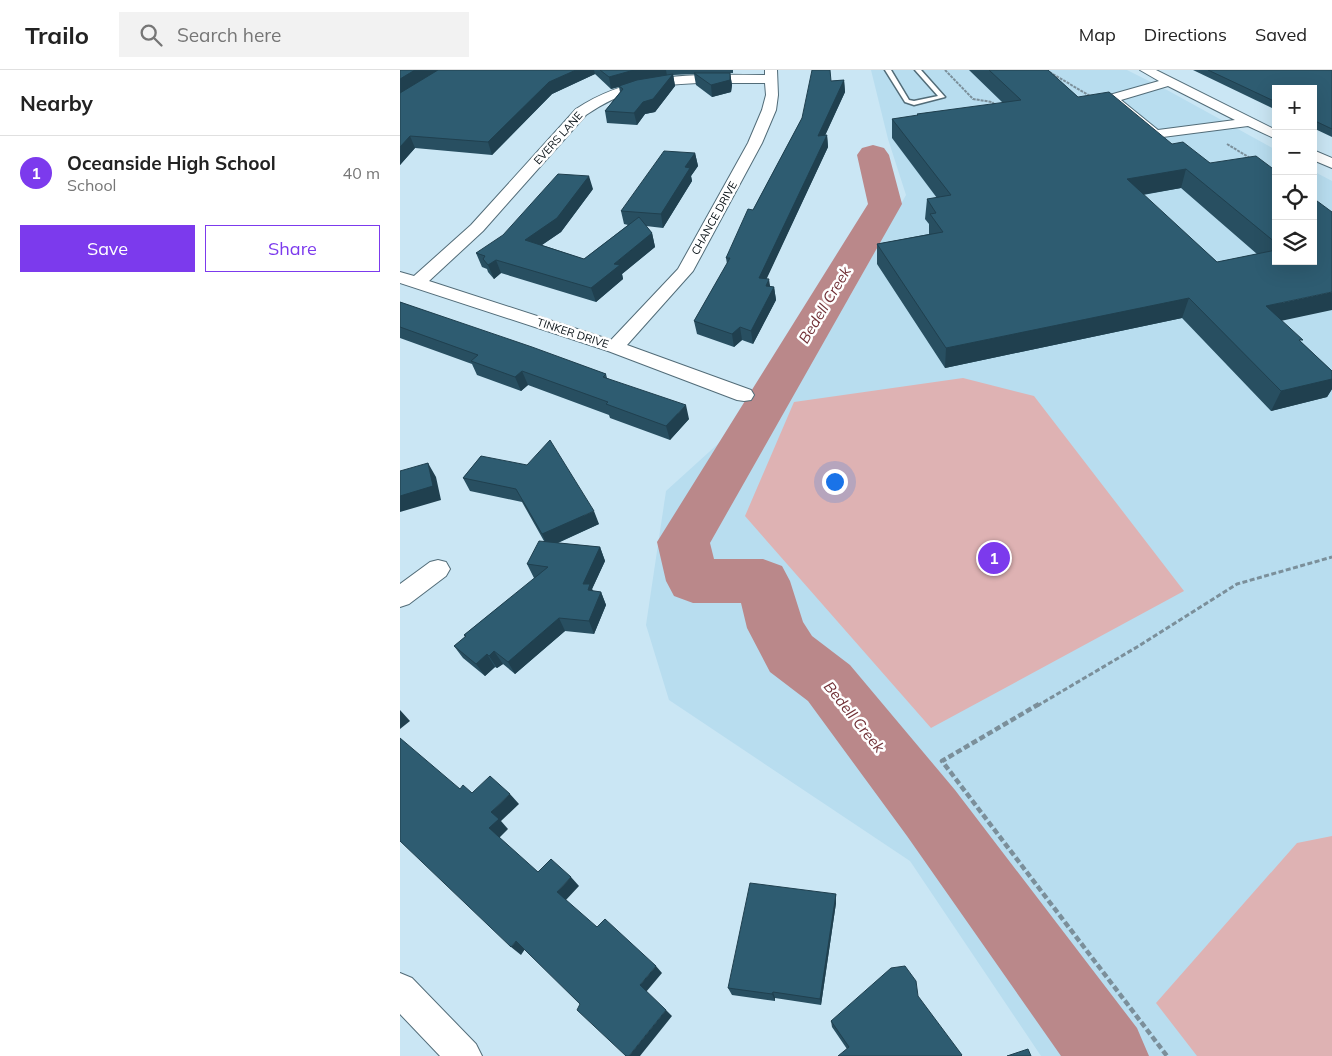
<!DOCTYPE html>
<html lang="en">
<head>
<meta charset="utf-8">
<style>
  :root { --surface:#fff; --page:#f2f2f2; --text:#222; --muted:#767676; --line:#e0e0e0; --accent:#7c3aed }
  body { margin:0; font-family:Mulish,sans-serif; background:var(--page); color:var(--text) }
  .controls { position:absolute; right:15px; top:15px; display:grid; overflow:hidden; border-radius:0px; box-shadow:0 5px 20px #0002 }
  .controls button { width:45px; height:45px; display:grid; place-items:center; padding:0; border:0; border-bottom:1px solid var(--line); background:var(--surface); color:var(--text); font:25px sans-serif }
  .you { position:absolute; left:434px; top:411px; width:18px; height:18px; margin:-12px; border:4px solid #fff; border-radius:50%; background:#1a73e8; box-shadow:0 0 0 8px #1a73e833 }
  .badge { display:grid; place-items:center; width:32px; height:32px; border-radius:50%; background:var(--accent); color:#fff; font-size:16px; font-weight:700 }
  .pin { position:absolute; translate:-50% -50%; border:2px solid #fff; box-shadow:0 1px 5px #0006 }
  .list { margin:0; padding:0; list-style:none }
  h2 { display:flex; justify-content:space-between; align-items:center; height:65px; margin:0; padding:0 20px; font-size:21px }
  h2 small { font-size:16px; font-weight:400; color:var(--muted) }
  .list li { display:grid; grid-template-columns:32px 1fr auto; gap:15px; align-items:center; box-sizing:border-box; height:75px; padding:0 20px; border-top:1px solid var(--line) }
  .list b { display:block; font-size:19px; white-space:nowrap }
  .list p { margin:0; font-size:16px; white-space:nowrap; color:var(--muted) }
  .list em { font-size:16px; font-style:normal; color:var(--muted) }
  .actions { display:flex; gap:10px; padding:15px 20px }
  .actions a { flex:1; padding:11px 0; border:1px solid var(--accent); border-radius:0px; text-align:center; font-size:18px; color:var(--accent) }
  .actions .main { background:var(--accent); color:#fff }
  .icon { flex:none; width:28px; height:28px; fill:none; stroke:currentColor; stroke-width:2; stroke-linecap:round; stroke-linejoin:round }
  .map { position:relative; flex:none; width:932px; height:986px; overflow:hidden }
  header { display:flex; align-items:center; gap:30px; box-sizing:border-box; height:70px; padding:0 25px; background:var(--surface); border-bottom:1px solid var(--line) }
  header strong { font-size:24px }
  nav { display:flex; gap:28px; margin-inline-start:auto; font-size:18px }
  .search { width:350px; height:45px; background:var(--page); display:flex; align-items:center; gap:12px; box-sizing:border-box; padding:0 18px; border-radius:0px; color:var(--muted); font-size:19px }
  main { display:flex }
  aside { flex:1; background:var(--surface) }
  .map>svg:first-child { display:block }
</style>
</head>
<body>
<header>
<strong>Trailo</strong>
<div class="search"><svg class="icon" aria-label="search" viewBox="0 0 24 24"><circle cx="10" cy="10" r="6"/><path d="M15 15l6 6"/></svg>Search here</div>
<nav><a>Map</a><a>Directions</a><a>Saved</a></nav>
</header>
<main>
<aside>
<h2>Nearby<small></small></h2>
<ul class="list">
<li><span class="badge">1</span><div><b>Oceanside High School</b><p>School</p></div><em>40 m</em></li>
</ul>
<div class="actions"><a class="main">Save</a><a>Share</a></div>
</aside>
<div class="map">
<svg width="932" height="986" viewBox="0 0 932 986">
  <rect width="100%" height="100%" fill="#cae6f4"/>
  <path fill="#b8ddef" d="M 471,0 L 727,0 L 767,20 L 876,80 L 876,191 L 913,191 L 913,101 L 932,111 L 932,986 L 641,986 L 510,791 L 269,630 L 246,555 L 266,421 L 362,334 L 450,226 L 506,125 L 488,69 Z"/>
  <path fill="#deb2b3" d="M 563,308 L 634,326 L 784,521 L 531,658 L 345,446 L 394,332 Z
    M 932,766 L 932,986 L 797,986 L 756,933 L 897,773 Z"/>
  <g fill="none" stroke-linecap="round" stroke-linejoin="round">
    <path fill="#ba888a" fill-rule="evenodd" d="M 473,75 L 484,78 L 489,85 L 502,134 L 310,473 L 314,489 L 363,489 L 382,496 L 390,511 L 403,552 L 412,566 L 450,595 L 555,720 L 737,958 L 749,986 L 661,986 L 507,766 L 408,631 L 370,602 L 347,558 L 341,533 L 293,533 L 274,526 L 266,511 L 257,472 L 468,134 L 457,85 L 462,78 Z"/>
    <defs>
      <path id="service" d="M 485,0 L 491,0 L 509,30 L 514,31 L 538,26 L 515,0 L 521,0 L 545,27 L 514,35 L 505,32 Z"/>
      <path id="minor" d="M 365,0 L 377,0 L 378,25 L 376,40 L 362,73 L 293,201 L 227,275 L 351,320 L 354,325 L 351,330 L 344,331 L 337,330 L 208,281 L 0,213 L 0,202 L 14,206 L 71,155 L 176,39 C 235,0 298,5 365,5 ZM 298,13 L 365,13 L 366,25 L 362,40 L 348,73 L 278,199 L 211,270 L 29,211 L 83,161 L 186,45 C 224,19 253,15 298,13 Z
        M 740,0 L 756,0 L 876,60 L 876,69 L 848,56 L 755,68 L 750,67 L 705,29 L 706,26 L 759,11 ZM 768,16 L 835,50 L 758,60 L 721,30 Z
        M 913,80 L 932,88 L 932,98 L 913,90 Z
        M 38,490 L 46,492 L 50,499 L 46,506 L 9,534 L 0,537 L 0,514 L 30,492 Z
        M 0,903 L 12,908 L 76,974 L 82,986 L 40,986 L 0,944 Z"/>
    </defs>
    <use href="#service" stroke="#526c78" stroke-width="3"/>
    <use href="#minor" stroke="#526c78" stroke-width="2"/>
    <path stroke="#7b8f9a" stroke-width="2" stroke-dasharray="3 1" stroke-linecap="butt" d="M 545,0 L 573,29 L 592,32 L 595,35
      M 646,0 L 690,26
      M 827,74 L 850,88"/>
    <path stroke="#7b8f9a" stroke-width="3" stroke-dasharray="5 2.5" stroke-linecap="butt" d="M 637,636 L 737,577 L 837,514 L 932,487"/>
    <path stroke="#7b8f9a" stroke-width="4.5" stroke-dasharray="6 3" stroke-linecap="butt" d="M 639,634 L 542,691 L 767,986"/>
    <use href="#service" fill="#fff" fill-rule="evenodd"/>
    <use href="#minor" fill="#fff" fill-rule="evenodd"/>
  </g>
  <path fill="#284f61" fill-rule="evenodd" d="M 0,0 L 333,0 L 333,3 L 330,3 L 332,15 L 331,22 L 312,27 L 296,15 L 294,4 L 273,5 L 275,16 L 255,42 L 245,44 L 237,55 L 207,53 L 205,41 L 220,22 L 219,17 L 211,19 L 195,4 L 152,24 L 92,85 L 15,78 L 0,95 Z
    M 569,0 L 648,0 L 678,27 L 810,93 L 876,101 L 876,191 L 882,251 L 901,272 L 932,301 L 932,319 L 927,327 L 871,341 L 782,248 L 545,298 L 477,194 L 477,174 L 529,164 L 529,154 L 525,149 L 527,129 L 537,128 L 492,68 L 492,49 L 517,46 L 517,44 L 603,33 ZM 781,118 L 857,184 L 817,192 L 743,125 Z
    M 793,0 L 932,0 L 932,67 L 913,58 L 913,19 L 876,19 L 876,40 Z
    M 444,10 L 445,22 L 425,65 L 427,65 L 428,77 L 366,209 L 370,216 L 374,217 L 376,230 L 353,274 L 342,270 L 334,277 L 297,264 L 294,251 L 327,194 L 326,188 L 353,140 L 402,48 L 431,11 Z
    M 295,83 L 298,96 L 291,106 L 292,111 L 263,158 L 246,156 L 252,163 L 255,177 L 222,204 L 223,209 L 196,232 L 101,203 L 94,209 L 88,202 L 87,199 L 82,197 L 76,183 L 193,119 L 161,162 L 142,175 L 184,189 L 228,155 L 224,154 L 221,141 Z
    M 0,232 L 206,304 L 207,308 L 289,349 L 270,370 L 210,348 L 209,345 L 128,315 L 121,321 L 77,305 L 72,294 L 0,268 Z
    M 81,386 L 199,454 L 158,473 L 200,477 L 205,491 L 192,519 L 193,521 L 201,522 L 206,535 L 194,564 L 165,561 L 115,604 L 103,594 L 97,598 L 95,597 L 85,606 L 63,588 L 54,576 L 65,567 L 64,565 L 135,508 L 134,508 L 127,494 L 144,471 L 122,432 L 70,421 L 63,408 Z
    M 436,824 L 436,833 L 421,935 L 375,928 L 375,931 L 332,925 L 328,918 Z
    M 518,926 L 447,979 L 432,957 L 431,951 Z"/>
  <path fill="#20404f" d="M 15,0 L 38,0 L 0,24 L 0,9 Z
    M 176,0 L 194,0 L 195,4 L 152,24 L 92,85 L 88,72 L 149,12 Z
    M 234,0 L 266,0 L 267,6 L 244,9 L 211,19 L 209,7 Z
    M 330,3 L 332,15 L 331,22 L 312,27 L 311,15 Z
    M 273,4 L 275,16 L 255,42 L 245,44 L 237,55 L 234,43 L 243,32 Z
    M 444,10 L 445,22 L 419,79 L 418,66 Z
    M 427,65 L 428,77 L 361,221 L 359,208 Z
    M 10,66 L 15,78 L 0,95 L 0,77 Z
    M 295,83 L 298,96 L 291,106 L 292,111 L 263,158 L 261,144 L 285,97 Z
    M 786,99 L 781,118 L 722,128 L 727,109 Z
    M 189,106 L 193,119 L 161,162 L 130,183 L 125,170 Z
    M 252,163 L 255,177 L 222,204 L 223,209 L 196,232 L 191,218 L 214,194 Z
    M 96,190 L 101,203 L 94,209 L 88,195 Z
    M 369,209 L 371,222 L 366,216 Z
    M 374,217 L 376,230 L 353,274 L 351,261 Z
    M 932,222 L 932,240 L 857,256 L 866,236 Z
    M 789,228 L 782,248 L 545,298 L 546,278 Z
    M 340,257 L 342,270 L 334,277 L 332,264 Z
    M 122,301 L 128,315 L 121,321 L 115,307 Z
    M 932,309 L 932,319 L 927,327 L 871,341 L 881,321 Z
    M 286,335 L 289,349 L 270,370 L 266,356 Z
    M 28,393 L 36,407 L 41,430 L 0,442 L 0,426 Z
    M 194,441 L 199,454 L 148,477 L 142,464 Z
    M 200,477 L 205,491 L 192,519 L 196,528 L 193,534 L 183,514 Z
    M 201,522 L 206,535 L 194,564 L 189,551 Z
    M 159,548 L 165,561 L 115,604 L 108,592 Z
    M 94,581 L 103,594 L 97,598 L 89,586 Z
    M 87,584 L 95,597 L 85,606 L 76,594 Z
    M 0,640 L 10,651 L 0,659 Z
    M 110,724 L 119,734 L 101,751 L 108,759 L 99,768 L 89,758 L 91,742 Z
    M 171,807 L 179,816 L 165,831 L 157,822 Z
    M 436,824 L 436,833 L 421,935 L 420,929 Z
    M 116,871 L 125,879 L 121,885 L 111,877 Z
    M 256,896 L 262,903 L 246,922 L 240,915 Z
    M 373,922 L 375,928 L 375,931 L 372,924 Z
    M 266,940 L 272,946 L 240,986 L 229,986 Z"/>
  <path fill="#2e5c71" stroke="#20404f" d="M 0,0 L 15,0 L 0,9 Z
    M 38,0 L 176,0 L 149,12 L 88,72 L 10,66 L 0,77 L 0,23 Z
    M 200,0 L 234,0 L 209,7 Z
    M 412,0 L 430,0 L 431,11 L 444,10 L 418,66 L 427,65 L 359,208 L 369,209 L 366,216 L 374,217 L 351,261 L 340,257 L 332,264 L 294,251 L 330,188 L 326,188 L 348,139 L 353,140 L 402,48 Z
    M 589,0 L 648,0 L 678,27 L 709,22 L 772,74 L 783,72 L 810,93 L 856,86 L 876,101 L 876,173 L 786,99 L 727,109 L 817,192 L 876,180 L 876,191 L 913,191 L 913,128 L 932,142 L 932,222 L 866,236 L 903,270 L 899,270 L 932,301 L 932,309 L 881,321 L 789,228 L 546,278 L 477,174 L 543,162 L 530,144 L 536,143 L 527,129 L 551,125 L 492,49 L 518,45 L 517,44 L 621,30 Z
    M 808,0 L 932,0 L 932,59 L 913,50 L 913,19 L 876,19 L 876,32 Z
    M 294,3 L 330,3 L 330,10 L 311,15 Z
    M 273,4 L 253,29 L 243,32 L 234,43 L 205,41 L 223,19 L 219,16 L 237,10 Z
    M 264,81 L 295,83 L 285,97 L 290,98 L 261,144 L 221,141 Z
    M 158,104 L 189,106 L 157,148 L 125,170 L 184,189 L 239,147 L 252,163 L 214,194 L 220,195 L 191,218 L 96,190 L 88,195 L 83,189 L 85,186 L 76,183 L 103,165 Z
    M 0,232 L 132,277 L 206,304 L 203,307 L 286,335 L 266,356 L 206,334 L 208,332 L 122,301 L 115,307 L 71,291 L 78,285 L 0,257 Z
    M 150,370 L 194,441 L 142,464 L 116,419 L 63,408 L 81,386 L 127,395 Z
    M 28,393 L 33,416 L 0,426 L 0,401 Z
    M 139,471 L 200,477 L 183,514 L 190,514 L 188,520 L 201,522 L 189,551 L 159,548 L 108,592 L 94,581 L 89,586 L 87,584 L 76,594 L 54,576 L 66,566 L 64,565 L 148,497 L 127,494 Z
    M 0,668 L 60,719 L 63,715 L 72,723 L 90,706 L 110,724 L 91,742 L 99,749 L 89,758 L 138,802 L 151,789 L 171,807 L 157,822 L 197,857 L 205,849 L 256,896 L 240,915 L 266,940 L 229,986 L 226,986 L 177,940 L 180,934 L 128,883 L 116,871 L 111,877 L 0,771 Z
    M 350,813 L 436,824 L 420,929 L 373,922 L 372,924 L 328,918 Z
    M 505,896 L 516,911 L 518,926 L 562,985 L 561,986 L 438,986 L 449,977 L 431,951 L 491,898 Z
    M 628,979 L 631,986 L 607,986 Z"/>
  <g text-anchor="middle" stroke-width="5" stroke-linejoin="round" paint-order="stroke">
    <g font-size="11" fill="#060f14" stroke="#fff">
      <text transform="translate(158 68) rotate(-48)" y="4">EVERS LANE</text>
      <text transform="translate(314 148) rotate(-61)" y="4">CHANCE DRIVE</text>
      <text transform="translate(173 263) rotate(18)" y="4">TINKER DRIVE</text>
    </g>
    <g font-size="15" font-style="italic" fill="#723137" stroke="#fff">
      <text transform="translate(425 235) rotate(-59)" y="5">Bedell Creek</text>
      <text transform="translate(454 647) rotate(51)" y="5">Bedell Creek</text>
    </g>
  </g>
</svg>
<div class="controls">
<button>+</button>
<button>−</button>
<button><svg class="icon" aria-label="locate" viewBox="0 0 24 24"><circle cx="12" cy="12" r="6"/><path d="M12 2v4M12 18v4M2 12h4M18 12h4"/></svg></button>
<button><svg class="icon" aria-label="layers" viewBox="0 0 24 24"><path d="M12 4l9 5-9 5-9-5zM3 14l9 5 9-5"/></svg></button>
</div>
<div class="you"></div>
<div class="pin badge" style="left:594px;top:488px">1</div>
</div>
</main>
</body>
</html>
